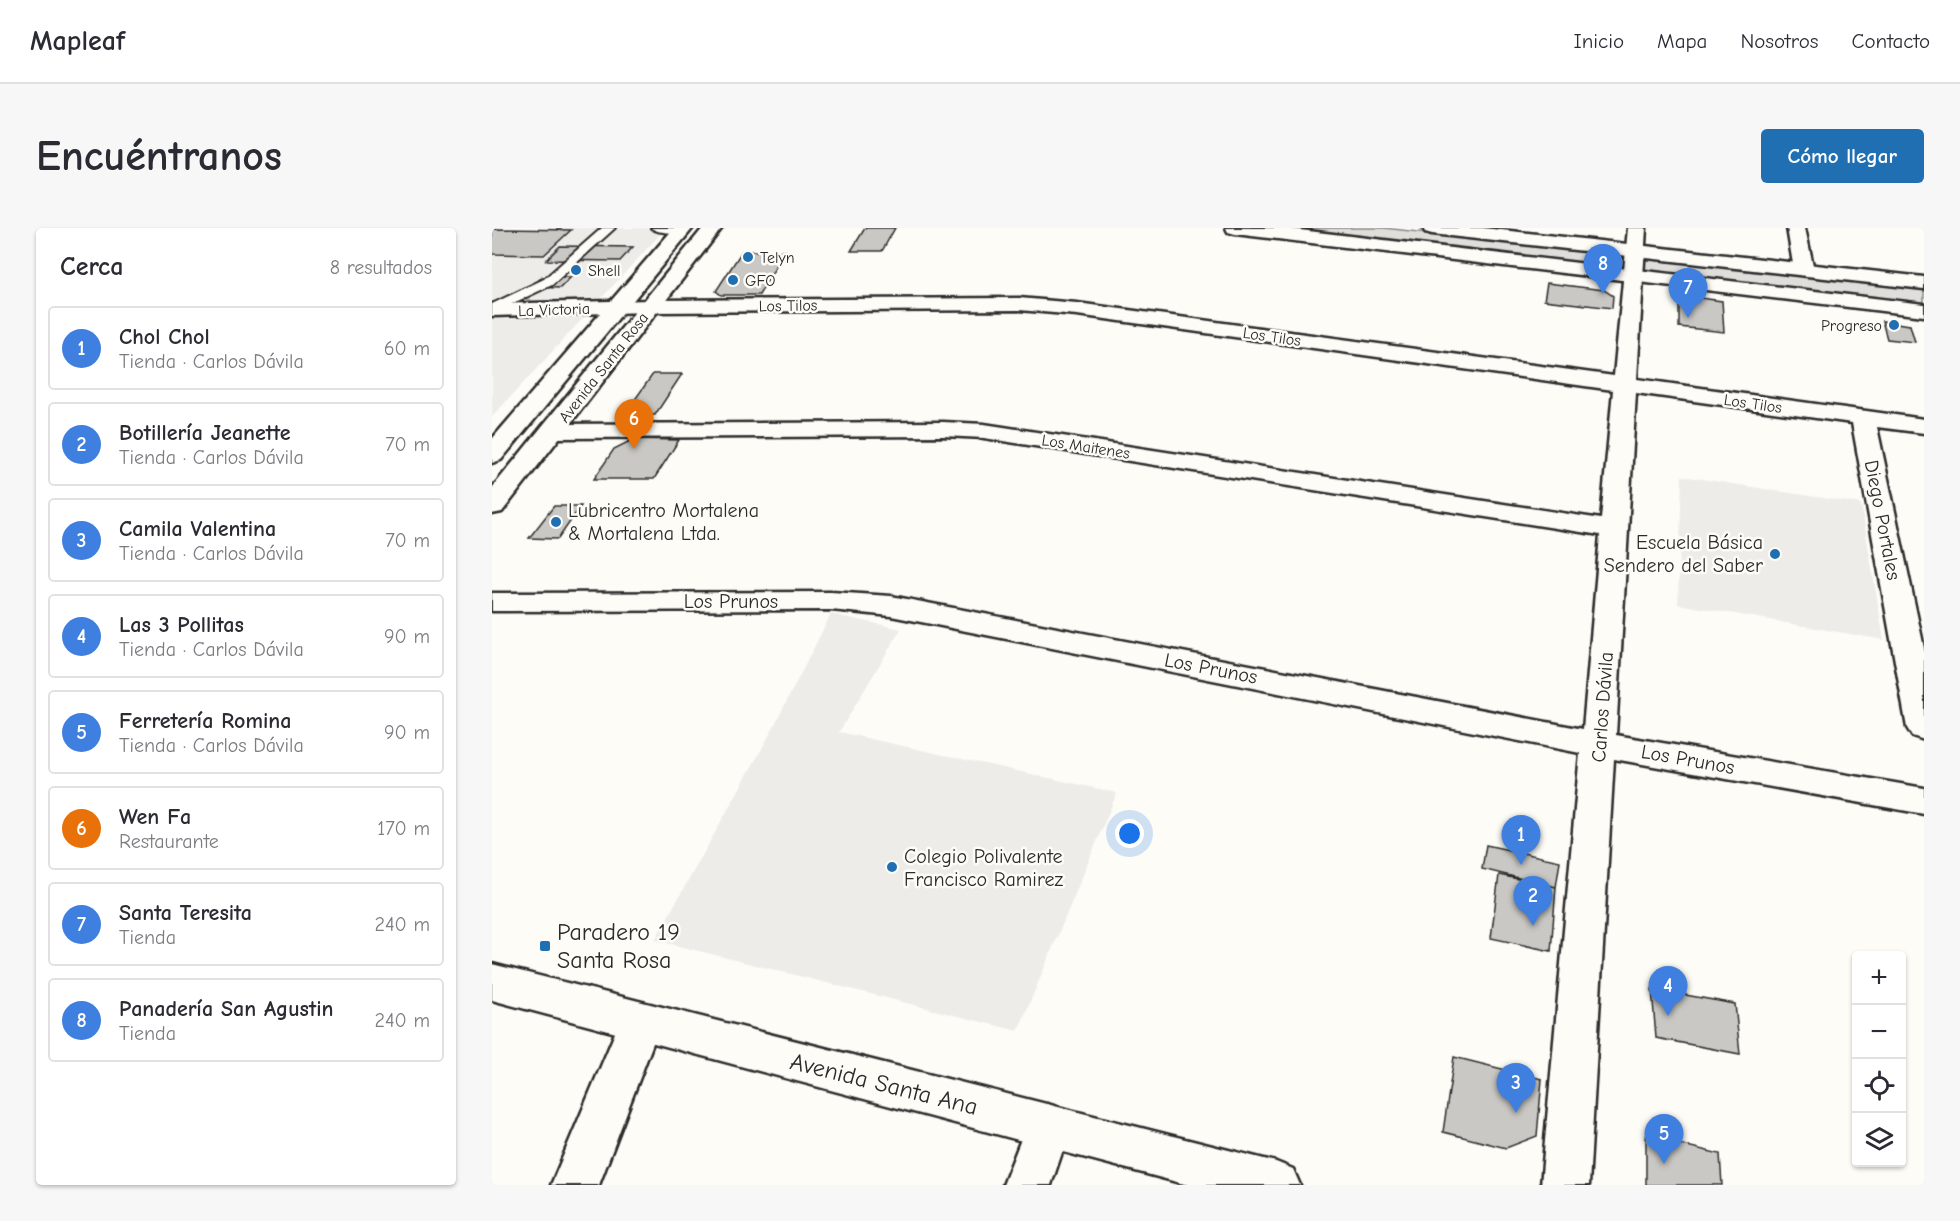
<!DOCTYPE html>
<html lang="es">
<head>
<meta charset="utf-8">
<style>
  :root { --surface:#fff; --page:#f7f7f7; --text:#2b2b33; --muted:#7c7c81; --line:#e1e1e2; --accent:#1f6fb2 }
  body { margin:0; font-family:"Comic Neue",sans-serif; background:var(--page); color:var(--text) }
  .controls { position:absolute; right:18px; bottom:18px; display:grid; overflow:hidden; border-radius:6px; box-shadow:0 2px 4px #0004 }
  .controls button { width:54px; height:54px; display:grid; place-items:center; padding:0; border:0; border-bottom:2px solid var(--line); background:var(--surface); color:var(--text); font:30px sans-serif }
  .you { position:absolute; left:638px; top:606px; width:21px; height:21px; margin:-15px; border:4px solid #fff; border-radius:50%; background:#1a73e8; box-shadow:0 0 0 9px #1a73e833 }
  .badge { display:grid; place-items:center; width:39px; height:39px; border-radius:50%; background:var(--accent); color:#fff; font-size:20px; font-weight:700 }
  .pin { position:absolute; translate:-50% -50px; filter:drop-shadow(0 2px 3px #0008) }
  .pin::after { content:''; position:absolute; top:32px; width:21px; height:18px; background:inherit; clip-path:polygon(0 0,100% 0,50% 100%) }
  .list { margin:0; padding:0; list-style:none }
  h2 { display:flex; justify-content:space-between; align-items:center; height:78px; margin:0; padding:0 24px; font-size:26px }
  h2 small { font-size:20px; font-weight:400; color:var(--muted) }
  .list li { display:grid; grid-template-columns:39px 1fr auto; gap:18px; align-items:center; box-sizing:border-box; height:84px; margin:0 12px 12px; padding:0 12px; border:2px solid var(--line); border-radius:6px }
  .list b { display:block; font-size:22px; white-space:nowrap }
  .list p { margin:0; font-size:20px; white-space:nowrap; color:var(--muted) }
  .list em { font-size:20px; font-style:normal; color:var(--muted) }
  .icon { flex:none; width:33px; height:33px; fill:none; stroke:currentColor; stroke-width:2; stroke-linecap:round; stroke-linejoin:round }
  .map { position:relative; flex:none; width:1432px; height:957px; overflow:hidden; border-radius:6px }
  header { display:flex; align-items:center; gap:36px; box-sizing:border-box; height:84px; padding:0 30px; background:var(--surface); border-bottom:2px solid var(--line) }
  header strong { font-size:28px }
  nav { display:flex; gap:33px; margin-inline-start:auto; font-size:21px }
  .intro { display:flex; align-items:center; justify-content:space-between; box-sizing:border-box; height:144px; padding:0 36px }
  h1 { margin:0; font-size:42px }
  .button { padding:15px 27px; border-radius:6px; background:var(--accent); color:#fff; font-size:21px; font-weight:700 }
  main { display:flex; gap:36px; padding:0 36px }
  aside { flex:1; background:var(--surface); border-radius:6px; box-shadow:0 2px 4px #0004 }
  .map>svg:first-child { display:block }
</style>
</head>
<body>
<header>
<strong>Mapleaf</strong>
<nav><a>Inicio</a><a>Mapa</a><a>Nosotros</a><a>Contacto</a></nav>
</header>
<div class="intro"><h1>Encuéntranos</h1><a class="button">Cómo llegar</a></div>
<main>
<aside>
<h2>Cerca<small>8 resultados</small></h2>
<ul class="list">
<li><span class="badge" style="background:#3f7fe0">1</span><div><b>Chol Chol</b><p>Tienda · Carlos Dávila</p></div><em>60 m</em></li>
<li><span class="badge" style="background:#3f7fe0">2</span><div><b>Botillería Jeanette</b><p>Tienda · Carlos Dávila</p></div><em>70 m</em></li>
<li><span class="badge" style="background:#3f7fe0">3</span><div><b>Camila Valentina</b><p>Tienda · Carlos Dávila</p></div><em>70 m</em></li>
<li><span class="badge" style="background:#3f7fe0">4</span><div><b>Las 3 Pollitas</b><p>Tienda · Carlos Dávila</p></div><em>90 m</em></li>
<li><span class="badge" style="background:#3f7fe0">5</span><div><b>Ferretería Romina</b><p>Tienda · Carlos Dávila</p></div><em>90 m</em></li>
<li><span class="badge" style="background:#e8710a">6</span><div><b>Wen Fa</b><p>Restaurante</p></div><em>170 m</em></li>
<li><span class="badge" style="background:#3f7fe0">7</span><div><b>Santa Teresita</b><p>Tienda</p></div><em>240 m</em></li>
<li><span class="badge" style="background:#3f7fe0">8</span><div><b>Panadería San Agustin</b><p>Tienda</p></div><em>240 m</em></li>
</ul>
</aside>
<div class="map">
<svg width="1432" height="957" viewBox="0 0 1432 957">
  <rect width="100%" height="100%" fill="#fdfcf7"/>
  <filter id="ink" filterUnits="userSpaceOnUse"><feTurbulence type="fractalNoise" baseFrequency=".0167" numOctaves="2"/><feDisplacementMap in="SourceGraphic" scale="12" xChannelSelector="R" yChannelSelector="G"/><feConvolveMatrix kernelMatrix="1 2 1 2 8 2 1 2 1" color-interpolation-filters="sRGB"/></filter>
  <g filter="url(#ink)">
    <path fill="#edece8" d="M 0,0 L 174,0 L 0,189 Z
      M 1190,248 L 1369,276 L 1392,412 L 1186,376 Z
      M 339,386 L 409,401 L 347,504 L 625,565 L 526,803 L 163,712 L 277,508 Z"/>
    <path fill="#dfdeda" stroke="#858482" stroke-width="1.5" d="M 772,0 L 892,0 L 1432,62 L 1432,78 Z"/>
    <path fill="#c9c8c4" stroke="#2b2b2b" stroke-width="1.5" d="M 373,0 L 403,0 L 390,23 L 359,23 Z
      M 0,1 L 79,2 L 52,27 L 0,26 Z
      M 68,18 L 141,19 L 128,33 L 54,32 Z
      M 250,23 L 293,23 L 267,67 L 229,67 L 224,63 Z
      M 50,49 L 79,49 L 68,60 L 39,59 Z
      M 1055,55 L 1112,62 L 1121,68 L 1120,80 L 1052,72 Z
      M 1201,69 L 1230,73 L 1232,104 L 1187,99 L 1187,74 Z
      M 1390,93 L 1418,97 L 1423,114 L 1395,111 Z
      M 161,146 L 190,146 L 163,187 L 132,187 Z
      M 142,211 L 187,212 L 162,251 L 102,251 L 122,221 Z
      M 62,278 L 89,278 L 66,311 L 37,310 Z
      M 994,617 L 1068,633 L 1064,659 L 990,641 Z
      M 1007,647 L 1064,659 L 1059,723 L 999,710 Z
      M 1160,761 L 1243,776 L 1248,826 L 1164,810 Z
      M 962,829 L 1050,851 L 1045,908 L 1014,920 L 951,904 Z
      M 1154,908 L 1228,926 L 1230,957 L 1154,957 Z"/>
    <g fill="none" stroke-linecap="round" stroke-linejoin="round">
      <defs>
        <path id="service" d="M 110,0 L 123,0 L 60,57 L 0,85 L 0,76 L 52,51 Z
          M 159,0 L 197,0 C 188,6 168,6 159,0 Z"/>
        <path id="minor" d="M 1136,0 L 1154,0 L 1145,151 L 1432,191 L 1432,205 L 1385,199 L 1432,420 L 1432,512 L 1420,508 L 1415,500 L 1360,195 L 1144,165 L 1124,507 L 1432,560 L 1432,586 L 1122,531 L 1097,957 L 1049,957 L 1088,525 L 399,388 L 339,382 L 0,383 L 0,365 L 339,364 L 399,368 L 1091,501 L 1108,307 L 492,210 L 451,208 L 60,210 L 51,208 L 48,203 L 51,198 L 60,196 L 451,194 L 492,196 L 1109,291 L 1121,162 L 585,87 L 527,82 L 159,84 L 0,88 L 0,76 L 159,72 L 527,70 L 585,75 L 1122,148 Z
          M 1295,0 L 1313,0 L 1322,42 L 1319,46 L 1305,46 L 1302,42 Z
          M 148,775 L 163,781 L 169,794 L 107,957 L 59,957 L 133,781 Z
          M 556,876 L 572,883 L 579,898 L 559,957 L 511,957 L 540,883 Z"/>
        <path id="tertiary" d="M 0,736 L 784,934 L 801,941 L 808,957 L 696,957 L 0,772 Z"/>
        <path id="secondary" d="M 734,0 L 791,0 L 1432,76 L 1432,88 L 743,6 L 736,4 Z
          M 931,0 L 991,0 L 1432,49 L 1432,61 L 940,6 L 933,4 Z"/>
        <path id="primary" d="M 182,0 L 201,0 L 9,232 L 0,235 L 0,211 Z
          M 211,0 L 230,0 L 10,284 L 0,286 L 0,260 Z"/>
      </defs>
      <use href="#service" stroke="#2b2b2b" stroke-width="4"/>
      <use href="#minor" stroke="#2b2b2b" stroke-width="5"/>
      <use href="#tertiary" stroke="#2b2b2b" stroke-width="5"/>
      <use href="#secondary" stroke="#2b2b2b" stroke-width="5"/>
      <use href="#primary" stroke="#2b2b2b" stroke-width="5"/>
      <use href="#service" fill="#fdfcf7" fill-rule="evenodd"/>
      <use href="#minor" fill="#fdfcf7" fill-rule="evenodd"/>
      <use href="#tertiary" fill="#fdfcf7" fill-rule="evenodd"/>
      <use href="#secondary" fill="#fdfcf7" fill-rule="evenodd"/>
      <use href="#primary" fill="#fdfcf7" fill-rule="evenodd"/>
    </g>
  </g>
  <g fill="#1f6fb2" stroke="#fdfcf7" stroke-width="2">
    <circle cx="256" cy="29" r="6"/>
    <circle cx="84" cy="42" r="6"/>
    <circle cx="241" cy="52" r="6"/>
    <circle cx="1402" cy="97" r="6"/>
    <circle cx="64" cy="294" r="6"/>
    <circle cx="1283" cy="326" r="6"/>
    <circle cx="400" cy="639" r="6"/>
    <rect x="47" y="712" width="12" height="12" rx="3"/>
  </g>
  <g text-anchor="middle" stroke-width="5" stroke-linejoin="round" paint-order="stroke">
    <g font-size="16" fill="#2b2b2b" stroke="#fdfcf7" text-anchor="start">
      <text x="268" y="35">Telyn</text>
      <text x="96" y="48">Shell</text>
      <text x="253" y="58">GFO</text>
      <text x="1390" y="103" text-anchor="end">Progreso</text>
    </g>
    <g font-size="16" fill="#2b2b2b" stroke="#fdfcf7">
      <text transform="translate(296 77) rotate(-1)" y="6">Los Tilos</text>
      <text transform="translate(62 81) rotate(-2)" y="6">La Victoria</text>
      <text transform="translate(780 108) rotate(8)" y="6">Los Tilos</text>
      <text transform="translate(111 139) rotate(-52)" y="6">Avenida Santa Rosa</text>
      <text transform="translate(1261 175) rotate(8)" y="6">Los Tilos</text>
      <text transform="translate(594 218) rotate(9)" y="6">Los Maitenes</text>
    </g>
    <g font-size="20" fill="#2b2b2b" stroke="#fdfcf7" text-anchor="start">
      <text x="76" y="289">Lubricentro Mortalena<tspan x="76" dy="23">&amp; Mortalena Ltda.</tspan></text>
      <text x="1271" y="321" text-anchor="end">Escuela Básica<tspan x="1271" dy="23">Sendero del Saber</tspan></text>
      <text x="412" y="635">Colegio Polivalente<tspan x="412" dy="23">Francisco Ramirez</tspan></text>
    </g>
    <g font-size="20" fill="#2b2b2b" stroke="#fdfcf7">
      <text transform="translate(1391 292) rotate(79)" y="7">Diego Portales</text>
      <text x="239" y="380">Los Prunos</text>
      <text transform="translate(719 440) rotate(11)" y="7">Los Prunos</text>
      <text transform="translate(1110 479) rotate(-86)" y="7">Carlos Dávila</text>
      <text transform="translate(1196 531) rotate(10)" y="7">Los Prunos</text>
    </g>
    <g font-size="24" fill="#2b2b2b" stroke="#fdfcf7" text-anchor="start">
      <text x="65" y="712">Paradero 19<tspan x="65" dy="28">Santa Rosa</tspan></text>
    </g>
    <g font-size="24" fill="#2b2b2b" stroke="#fdfcf7">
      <text transform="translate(392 856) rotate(14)" y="8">Avenida Santa Ana</text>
    </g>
  </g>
</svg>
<div class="controls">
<button>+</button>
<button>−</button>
<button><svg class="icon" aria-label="locate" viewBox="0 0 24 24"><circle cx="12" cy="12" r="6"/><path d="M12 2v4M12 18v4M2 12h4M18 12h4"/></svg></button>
<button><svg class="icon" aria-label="layers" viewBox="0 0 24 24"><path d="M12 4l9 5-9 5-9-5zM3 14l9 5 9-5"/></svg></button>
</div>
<div class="you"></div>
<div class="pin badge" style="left:1029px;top:637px;background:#3f7fe0">1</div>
<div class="pin badge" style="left:1041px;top:698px;background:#3f7fe0">2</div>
<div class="pin badge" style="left:1024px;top:885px;background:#3f7fe0">3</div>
<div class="pin badge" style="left:1176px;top:788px;background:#3f7fe0">4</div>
<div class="pin badge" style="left:1172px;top:936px;background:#3f7fe0">5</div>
<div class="pin badge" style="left:142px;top:221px;background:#e8710a">6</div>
<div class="pin badge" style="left:1196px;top:90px;background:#3f7fe0">7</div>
<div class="pin badge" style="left:1111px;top:66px;background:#3f7fe0">8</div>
</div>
</main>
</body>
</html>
